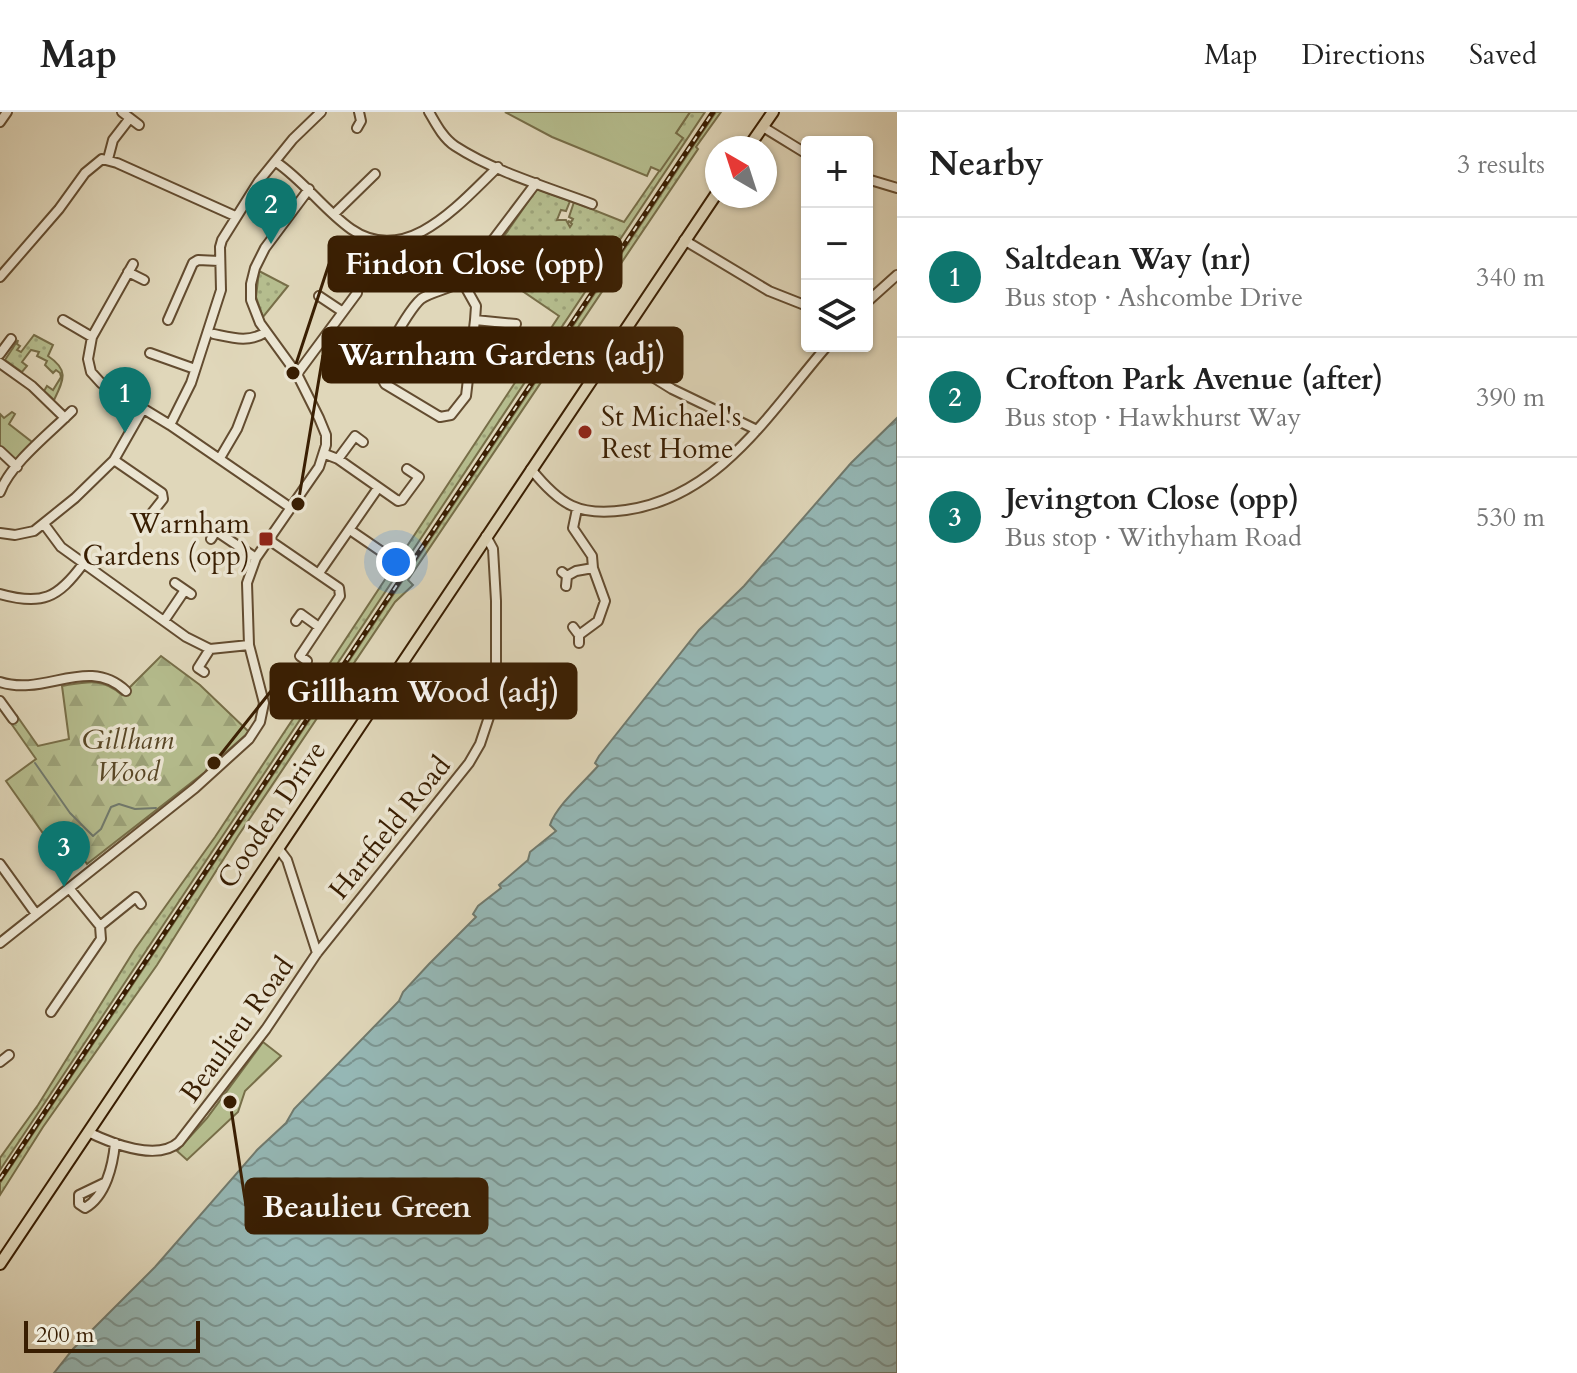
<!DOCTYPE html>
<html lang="en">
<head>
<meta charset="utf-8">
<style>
  :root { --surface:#fff; --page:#f6f6f6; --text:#222; --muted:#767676; --line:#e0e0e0; --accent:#0f766e }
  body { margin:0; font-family:Cardo,serif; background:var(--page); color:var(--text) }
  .controls { position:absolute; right:24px; top:24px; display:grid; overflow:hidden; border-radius:8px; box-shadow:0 2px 6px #0004 }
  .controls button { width:72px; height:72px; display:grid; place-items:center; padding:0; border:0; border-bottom:2px solid var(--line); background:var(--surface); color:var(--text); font:40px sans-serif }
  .compass { position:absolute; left:705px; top:24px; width:72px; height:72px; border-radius:50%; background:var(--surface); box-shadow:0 2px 6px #0004; rotate:321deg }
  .scale { position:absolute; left:24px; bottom:20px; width:176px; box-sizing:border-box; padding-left:8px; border:4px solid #391e02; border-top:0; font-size:22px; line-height:28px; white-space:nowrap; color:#391e02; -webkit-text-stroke:6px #ebe5d2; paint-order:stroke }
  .you { position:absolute; left:396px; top:450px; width:28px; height:28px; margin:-20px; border:6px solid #fff; border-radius:50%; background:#1a73e8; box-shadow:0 0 0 12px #1a73e833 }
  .badge { display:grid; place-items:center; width:52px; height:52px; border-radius:50%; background:var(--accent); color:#fff; font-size:26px; font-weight:700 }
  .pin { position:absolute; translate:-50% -66px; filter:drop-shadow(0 2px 4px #0008) }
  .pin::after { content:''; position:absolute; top:42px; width:28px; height:24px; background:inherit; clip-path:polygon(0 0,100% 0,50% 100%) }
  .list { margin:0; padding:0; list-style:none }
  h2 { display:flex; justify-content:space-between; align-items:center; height:104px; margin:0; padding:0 32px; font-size:34px }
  h2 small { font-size:26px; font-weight:400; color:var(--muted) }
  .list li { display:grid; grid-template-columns:52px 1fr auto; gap:24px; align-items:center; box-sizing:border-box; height:120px; padding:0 32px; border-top:2px solid var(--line) }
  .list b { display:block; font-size:30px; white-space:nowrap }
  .list p { margin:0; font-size:26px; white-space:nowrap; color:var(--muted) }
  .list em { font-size:26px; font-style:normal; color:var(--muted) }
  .icon { flex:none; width:44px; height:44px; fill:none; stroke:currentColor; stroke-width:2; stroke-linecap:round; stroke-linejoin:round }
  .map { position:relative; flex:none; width:897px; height:1261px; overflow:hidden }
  header { display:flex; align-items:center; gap:48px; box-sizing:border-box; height:112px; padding:0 40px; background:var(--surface); border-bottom:2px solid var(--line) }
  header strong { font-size:38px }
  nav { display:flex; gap:44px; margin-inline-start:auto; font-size:28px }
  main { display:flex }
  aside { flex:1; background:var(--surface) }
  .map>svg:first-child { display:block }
</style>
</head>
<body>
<header>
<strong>Map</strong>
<nav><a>Map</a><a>Directions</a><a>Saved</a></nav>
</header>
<main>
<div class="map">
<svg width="897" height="1261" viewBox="0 0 897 1261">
  <defs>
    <pattern id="grass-dots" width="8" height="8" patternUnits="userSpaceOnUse" patternTransform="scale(2)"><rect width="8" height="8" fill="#b5bd8e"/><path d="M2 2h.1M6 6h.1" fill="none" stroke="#9ca279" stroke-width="1.8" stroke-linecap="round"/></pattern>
    <pattern id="forest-firs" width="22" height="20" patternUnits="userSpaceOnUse" patternTransform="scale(2)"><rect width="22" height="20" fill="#b5bd8e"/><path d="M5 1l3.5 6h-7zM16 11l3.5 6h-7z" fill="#9ca279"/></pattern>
    <pattern id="water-waves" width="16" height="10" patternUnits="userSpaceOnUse" patternTransform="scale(2)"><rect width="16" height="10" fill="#95b8b6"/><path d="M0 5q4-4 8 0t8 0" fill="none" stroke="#7b9592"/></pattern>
  </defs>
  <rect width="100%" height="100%" fill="#e0d7ba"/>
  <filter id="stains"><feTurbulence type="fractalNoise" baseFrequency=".0025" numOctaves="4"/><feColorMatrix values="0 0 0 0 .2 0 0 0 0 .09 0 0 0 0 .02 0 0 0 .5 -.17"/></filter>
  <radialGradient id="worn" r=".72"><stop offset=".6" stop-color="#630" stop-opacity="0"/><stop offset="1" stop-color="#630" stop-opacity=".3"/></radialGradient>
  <path fill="url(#grass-dots)" stroke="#776e48" stroke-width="2" d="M 690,0 L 705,0 L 0,1058 L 0,1046 L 38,993 L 135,837 L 215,725 L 559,204 L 484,153 L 537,77 L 570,89 L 566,99 L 561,98 L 557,108 L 566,108 L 570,115 L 572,112 L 568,109 L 571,110 L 573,107 L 569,105 L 574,90 L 624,110 L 682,26 L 676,21 Z
    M 716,0 L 721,0 L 696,35 L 698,37 L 408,468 L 413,473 L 395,490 L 238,724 L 157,853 L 43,1015 L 0,1083 L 0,1071 Z
    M 259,159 L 288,174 L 263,205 L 256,185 Z
    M 34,223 L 53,233 L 48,244 C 69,258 64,267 54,288 L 44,279 L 47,274 L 53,278 L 61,265 L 60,261 L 56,258 L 53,261 L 45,253 L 47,249 L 37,244 L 39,240 L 31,238 L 22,250 L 27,254 L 22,260 L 5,248 L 18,228 L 17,232 L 20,234 L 17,238 L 21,240 Z"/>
  <path fill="url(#forest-firs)" stroke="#776e48" stroke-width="2" d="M 161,544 L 200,573 L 249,620 L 216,649 L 212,649 L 205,660 L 87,752 L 83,746 L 85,744 L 83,742 L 80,743 L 66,724 L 52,734 L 6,669 L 36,647 L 10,610 L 17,604 L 38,634 L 69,627 L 62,574 C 86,570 102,565 122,583 Z"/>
  <path fill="#b5bd8e" stroke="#776e48" stroke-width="2" d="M 505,0 L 690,0 L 676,21 L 683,26 L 660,59 L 651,55 L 647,64 L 552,25 Z
    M 12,300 L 15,302 L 9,312 L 32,330 L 17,348 L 0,336 L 0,302 L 4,306 Z
    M 263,930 L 281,944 L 245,979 L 238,1000 L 187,1048 L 177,1039 L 207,1006 Z"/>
  <path fill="url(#water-waves)" stroke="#707a6e" stroke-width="2" d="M 897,306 L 897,1261 L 54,1261 L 73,1237 L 155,1155 L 257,1038 L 286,1011 L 294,997 L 399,889 L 403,880 L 429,852 L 476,805 L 473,802 L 478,794 L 501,776 L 499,773 L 528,748 L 530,740 L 556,719 L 550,713 C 556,694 584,670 598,654 L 595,651 L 599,644 L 699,518 L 744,474 L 851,351 Z"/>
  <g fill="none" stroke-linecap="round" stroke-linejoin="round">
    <path stroke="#707a6e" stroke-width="2" d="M 35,651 L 70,701 L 93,724 L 101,717 L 111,695 L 119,692 L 135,697 L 156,696"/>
    <defs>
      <path id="minor" d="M 122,0 L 139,13
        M 429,0 C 436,12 443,26 455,34 C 495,60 547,75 592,92
        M 0,10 L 7,0
        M 763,15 L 807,42
        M 357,16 L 361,9 L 359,0
        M 108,47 L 113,28 L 130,6
        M 276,50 C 304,69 324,98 351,117 C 407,156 461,90 498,55
        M 867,67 L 897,76
        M 334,102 L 375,62
        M 684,128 L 769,179 L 807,194
        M 133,152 L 92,225 L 88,247 L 91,260 L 101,271 L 170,313 L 291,396
        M 128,160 L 144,168
        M 0,165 L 59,97 L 85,61 L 102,47 L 117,51 L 235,104
        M 462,169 L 476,194 L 475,208 L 466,284 L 451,303 L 440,305 L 385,272 L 379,261 L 379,252 C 389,236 408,198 421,187 C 430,180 450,177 462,169 L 536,71
        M 319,184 L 343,200
        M 867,190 L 897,163
        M 63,208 L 92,225
        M 168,208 L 193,151 L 198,148 L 219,149
        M 475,208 L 516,212
        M 214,222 C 233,226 249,231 266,220
        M 611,239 L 672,277 L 757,318
        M 150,241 L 195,257
        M 0,242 L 11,227
        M 0,251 L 32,274 L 65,306
        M 297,262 L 357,181
        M 170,313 L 191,271 L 221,178 L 220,135 L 222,128 L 259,69 L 293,27 L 321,0
        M 0,339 L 17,355
        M 325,342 L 338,347 L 398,389 L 402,388 L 419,365 L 407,357
        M 220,346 L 237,317 L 250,283
        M 338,347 L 355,324 L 363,330
        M 114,348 L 162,381 L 163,387 L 144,411 L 150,416
        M 531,357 C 560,393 579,405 626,398 C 719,385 770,300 827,234
        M 0,380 C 11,351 50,321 72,299
        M 577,397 L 573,416 L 592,444 L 593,456 L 605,489 L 598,509 L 579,523
        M 44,412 L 61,435 L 186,525 L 210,537 L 249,533
        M 350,418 L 388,444 L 383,452
        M 0,421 L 15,423 L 34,419 L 75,386 L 114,348 L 143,297
        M 211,427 L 216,419 L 256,446
        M 269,428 L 339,476 L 340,484 L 300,544 L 307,549
        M 562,460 L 567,464 L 566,474
        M 319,461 L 378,376
        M 567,464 L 576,459 L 593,456
        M 175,471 L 191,482
        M 0,482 C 42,494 58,486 83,452
        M 164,509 L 185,478
        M 296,509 L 301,502 L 319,515
        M 573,515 L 579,523 L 579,531
        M 204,560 L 198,556 L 210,537
        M 0,570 C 45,585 88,543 126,579
        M 0,589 L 13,607
        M 278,736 L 287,748 L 317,841
        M 0,752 L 36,802
        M 100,814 L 136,785 L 141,792
        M 0,831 L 195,676 L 249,627 L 260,610 L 264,591 L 249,533 L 247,471 L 256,446 L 319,355 L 326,333 L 326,323 L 319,306 L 297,262 L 260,211 L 251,188 L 251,172 L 255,156 L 265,136 L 309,77
        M 51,900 L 101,827 L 100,814 L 69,776
        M 0,950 L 9,943
        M 88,1020 C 111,1031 157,1050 179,1030 L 266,917 L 317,841 L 469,651 L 480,632 L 494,590 L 496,569 L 496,489 L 493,437 L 486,424
        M 104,1071 L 79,1083 L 79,1092 L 85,1096 C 106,1084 113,1053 115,1031"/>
      <path id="major" d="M 748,36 L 773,0
        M 0,1152 L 717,81"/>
    </defs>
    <use href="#minor" stroke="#634c30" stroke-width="12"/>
    <use href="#major" stroke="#391e02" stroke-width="14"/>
    <use href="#minor" stroke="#ebe5d2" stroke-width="8"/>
    <use href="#major" stroke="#e0d7ba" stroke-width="10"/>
    <defs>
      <path id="rail" d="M 0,1067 L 713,0"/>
    </defs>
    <use href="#rail" stroke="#391e02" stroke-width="5"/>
    <use href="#rail" stroke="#ebe5d2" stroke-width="2" stroke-dasharray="6" stroke-linecap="butt"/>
  </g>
  <g fill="#8f2418" stroke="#ebe5d2" stroke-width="3">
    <circle cx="585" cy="320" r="8"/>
    <rect x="258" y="419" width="16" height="16" rx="4"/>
  </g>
  <g text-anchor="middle" stroke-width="7" stroke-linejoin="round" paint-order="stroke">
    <g font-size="28" fill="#391e02" stroke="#ebe5d2" text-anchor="start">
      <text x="601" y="314">St Michael's<tspan x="601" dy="32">Rest Home</tspan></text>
      <text x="250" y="421" text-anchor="end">Warnham<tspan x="250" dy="32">Gardens (opp)</tspan></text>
    </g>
    <g font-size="28" font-style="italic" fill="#584625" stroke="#ebe5d2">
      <text x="128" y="637">Gillham<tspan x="128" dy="32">Wood</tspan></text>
    </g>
    <g font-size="28" fill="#391e02" stroke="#ebe5d2">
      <text transform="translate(271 702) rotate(-56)" y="10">Cooden Drive</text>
      <text transform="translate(389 715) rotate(-51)" y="10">Hartfield Road</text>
      <text transform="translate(236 917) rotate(-54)" y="10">Beaulieu Road</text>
    </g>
  </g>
  <path fill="none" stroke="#391e02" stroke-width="3" d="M293 261L329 152M298 392L323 243M214 651L271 579M230 990L246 1094"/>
  <g fill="#391e02" stroke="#ebe5d2" stroke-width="3">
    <circle cx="293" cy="261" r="8"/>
    <circle cx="298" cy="392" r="8"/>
    <circle cx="214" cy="651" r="8"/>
    <circle cx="230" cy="990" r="8"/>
  </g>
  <g fill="#391e02" stroke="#391e02" stroke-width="3">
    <rect x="329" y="125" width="292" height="54" rx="8"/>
    <rect x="323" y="216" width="359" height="54" rx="8"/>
    <rect x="271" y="552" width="305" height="54" rx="8"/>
    <rect x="246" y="1067" width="241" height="54" rx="8"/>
  </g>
  <g font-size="30" text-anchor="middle" font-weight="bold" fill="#fff">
    <text x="475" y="162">Findon Close (opp)</text>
    <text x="502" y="253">Warnham Gardens (adj)</text>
    <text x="423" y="590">Gillham Wood (adj)</text>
    <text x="367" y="1105">Beaulieu Green</text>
  </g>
  <rect width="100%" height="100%" filter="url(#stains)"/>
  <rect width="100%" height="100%" fill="url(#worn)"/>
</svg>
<div class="controls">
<button>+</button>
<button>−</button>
<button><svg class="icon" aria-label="layers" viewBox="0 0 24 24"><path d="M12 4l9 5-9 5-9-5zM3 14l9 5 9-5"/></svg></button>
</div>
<svg class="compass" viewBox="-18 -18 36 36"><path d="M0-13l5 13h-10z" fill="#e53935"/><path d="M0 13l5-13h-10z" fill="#767676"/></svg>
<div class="scale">200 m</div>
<div class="you"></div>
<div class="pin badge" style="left:125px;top:321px">1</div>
<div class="pin badge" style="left:271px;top:132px">2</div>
<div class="pin badge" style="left:64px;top:775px">3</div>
</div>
<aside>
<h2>Nearby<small>3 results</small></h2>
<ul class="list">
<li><span class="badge">1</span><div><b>Saltdean Way (nr)</b><p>Bus stop · Ashcombe Drive</p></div><em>340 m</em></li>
<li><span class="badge">2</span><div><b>Crofton Park Avenue (after)</b><p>Bus stop · Hawkhurst Way</p></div><em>390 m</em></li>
<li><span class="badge">3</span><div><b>Jevington Close (opp)</b><p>Bus stop · Withyham Road</p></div><em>530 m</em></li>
</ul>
</aside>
</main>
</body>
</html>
